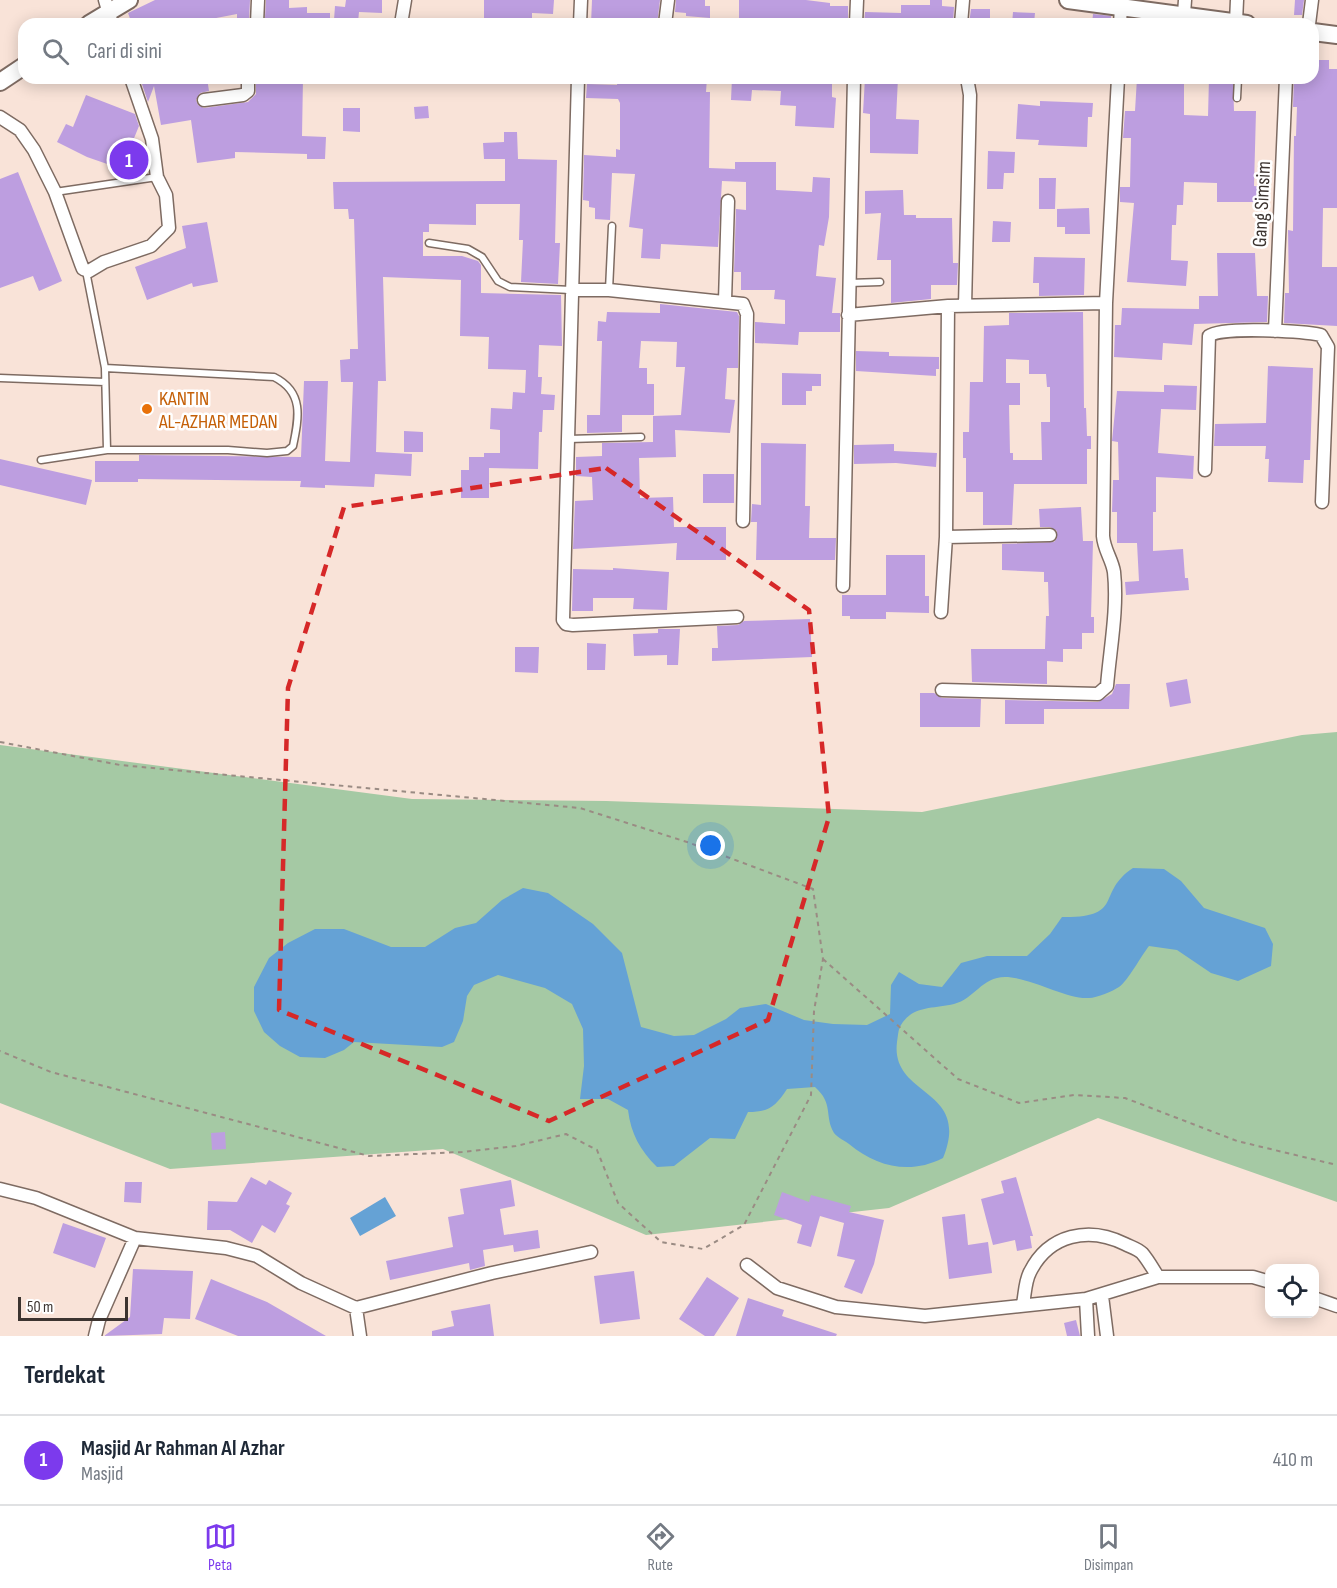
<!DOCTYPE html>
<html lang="id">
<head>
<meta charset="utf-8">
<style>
  :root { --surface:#fff; --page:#f6f6f7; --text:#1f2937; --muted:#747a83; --line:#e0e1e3; --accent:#7c3aed }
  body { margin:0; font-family:"Sofia Sans Condensed",sans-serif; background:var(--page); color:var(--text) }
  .controls { position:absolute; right:18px; bottom:18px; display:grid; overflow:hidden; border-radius:12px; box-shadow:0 3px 15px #0003 }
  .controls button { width:54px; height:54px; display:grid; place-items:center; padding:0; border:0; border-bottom:2px solid var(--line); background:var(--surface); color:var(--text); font:30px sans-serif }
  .scale { position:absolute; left:18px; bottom:15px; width:110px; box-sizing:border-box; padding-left:6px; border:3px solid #3c3430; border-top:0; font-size:16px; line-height:21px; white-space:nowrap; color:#3c3430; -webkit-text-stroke:4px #fff; paint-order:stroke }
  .you { position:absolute; left:711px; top:846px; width:21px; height:21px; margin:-15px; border:4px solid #fff; border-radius:50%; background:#1a73e8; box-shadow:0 0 0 9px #1a73e833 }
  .badge { display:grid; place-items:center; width:39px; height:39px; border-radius:50%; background:var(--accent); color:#fff; font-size:20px; font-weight:700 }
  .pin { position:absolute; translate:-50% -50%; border:3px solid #fff; box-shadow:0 2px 6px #0006 }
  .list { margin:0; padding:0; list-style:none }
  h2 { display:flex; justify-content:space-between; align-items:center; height:78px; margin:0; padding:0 24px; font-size:26px }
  h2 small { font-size:20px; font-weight:400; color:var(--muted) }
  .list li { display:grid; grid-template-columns:39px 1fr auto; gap:18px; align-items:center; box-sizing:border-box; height:90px; padding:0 24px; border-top:2px solid var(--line) }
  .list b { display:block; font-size:22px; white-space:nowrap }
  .list p { margin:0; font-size:20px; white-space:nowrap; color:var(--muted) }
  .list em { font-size:20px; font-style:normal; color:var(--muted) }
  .icon { flex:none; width:33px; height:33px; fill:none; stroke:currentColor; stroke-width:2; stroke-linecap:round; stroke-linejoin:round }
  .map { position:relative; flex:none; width:1337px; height:1336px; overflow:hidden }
  .search { position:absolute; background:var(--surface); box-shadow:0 3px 15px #0003; left:18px; right:18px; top:18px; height:66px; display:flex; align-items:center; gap:15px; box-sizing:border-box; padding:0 21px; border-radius:18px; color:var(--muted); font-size:22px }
  .sheet { height:168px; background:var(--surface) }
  nav { display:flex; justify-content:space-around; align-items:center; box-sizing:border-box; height:84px; border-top:2px solid var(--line); background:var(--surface); font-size:16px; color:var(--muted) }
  nav a { display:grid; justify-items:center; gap:3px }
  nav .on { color:var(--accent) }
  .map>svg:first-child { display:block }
</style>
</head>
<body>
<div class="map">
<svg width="1337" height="1336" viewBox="0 0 1337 1336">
  <rect width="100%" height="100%" fill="#f9e3d8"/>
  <path fill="#a5c9a4" d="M 1337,732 L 1337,1202 L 1098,1118 L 889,1208 L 646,1235 L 443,1149 L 170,1169 L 0,1103 L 0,745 L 412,799 L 606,801 L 922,812 L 1302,735 Z"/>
  <path fill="#65a2d5" d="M 1133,868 L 1164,869 L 1181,881 L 1204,908 L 1265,928 L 1273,944 L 1271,966 L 1238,981 L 1211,973 L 1177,950 L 1149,946 C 1141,956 1128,981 1119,987 C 1113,991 1097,998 1089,998 C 1068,1000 1030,977 1005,977 C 982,977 974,999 954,1004 C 934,1009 913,1005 901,1025 C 898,1029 898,1037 897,1042 C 890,1098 972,1087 943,1158 C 910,1175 877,1167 849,1144 C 845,1141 837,1137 834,1133 C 824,1116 834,1104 815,1087 L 787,1089 C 775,1107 769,1112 748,1112 L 735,1139 L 710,1138 L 674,1166 L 657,1167 C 640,1150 631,1134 628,1110 L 608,1099 L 580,1099 L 584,1066 L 583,1029 L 572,1004 L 545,988 L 498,975 L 474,985 L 467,996 L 463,1021 L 454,1042 L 442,1047 L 354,1042 L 344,1050 L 325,1058 L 300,1057 L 280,1046 L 264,1032 L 254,1011 L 254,987 L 269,958 L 288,943 L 315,929 L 344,929 L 391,947 L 425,947 L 455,928 L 476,923 L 502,900 L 523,888 L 548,893 L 593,924 L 622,953 L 641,1027 L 674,1036 L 694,1035 L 726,1019 L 740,1008 L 766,1004 L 804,1020 L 833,1024 L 867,1025 L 890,1014 L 891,985 L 899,972 L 919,984 L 942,987 L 961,963 L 987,956 L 1027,956 L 1050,934 L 1062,917 C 1126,918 1095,893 1133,868 Z
    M 385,1197 L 396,1216 L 360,1236 L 350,1218 Z"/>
  <path fill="#bd9ee0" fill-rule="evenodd" d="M 155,0 L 250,0 L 249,20 L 237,21 L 237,14 L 211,19 L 211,24 L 132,24 L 128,13 Z
    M 266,0 L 289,0 L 289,8 L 307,7 L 307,13 L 330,13 L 330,24 L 288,24 L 273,21 L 273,18 L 265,18 Z
    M 346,0 L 382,0 L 382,13 L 359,12 L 358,22 L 334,20 L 335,6 L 345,7 Z
    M 484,0 L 554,0 L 553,14 L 532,13 L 532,22 L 484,24 Z
    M 592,0 L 660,0 L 657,24 L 591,24 Z
    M 676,0 L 705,0 L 705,6 L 710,6 L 710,18 L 686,16 L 686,13 L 675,12 Z
    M 739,0 L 806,0 L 830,3 L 830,6 L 848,6 L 848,24 L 739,24 Z
    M 930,0 L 942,0 L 942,6 L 954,7 L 953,24 L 864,24 L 865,12 L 901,13 L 901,5 L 930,5 Z
    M 1295,0 L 1304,0 L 1302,15 L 1294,15 Z
    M 971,9 L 990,9 L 990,24 L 969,24 Z
    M 1013,12 L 1035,13 L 1034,24 L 1012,24 Z
    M 1093,14 L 1111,16 L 1111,24 L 1092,24 Z
    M 1313,60 L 1329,60 L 1329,69 L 1337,69 L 1337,208 L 1323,208 L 1322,267 L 1337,267 L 1337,326 L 1284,323 L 1285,293 L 1289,293 L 1288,230 L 1293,231 L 1294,136 L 1296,136 L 1297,107 L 1293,107 L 1294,78 L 1313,78 Z
    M 140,78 L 207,78 L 209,91 L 200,93 L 196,100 L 198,105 L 204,108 L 248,102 L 256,94 L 256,78 L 303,78 L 302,136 L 326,137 L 325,159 L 307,159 L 307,154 L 235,152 L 235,158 L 197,163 L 191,120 L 161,125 L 154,86 L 148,102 Z
    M 618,78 L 707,78 L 706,92 L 710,92 L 709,168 L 735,169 L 735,162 L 776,162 L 776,190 L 812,192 L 813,177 L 830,178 L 829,217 L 824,246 L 819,245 L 816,276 L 836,278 L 832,313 L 840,313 L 840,332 L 799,332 L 798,345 L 755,343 L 755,322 L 785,324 L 785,300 L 774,299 L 775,290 L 741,290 L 741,272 L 734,272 L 736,209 L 746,210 L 746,182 L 722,181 L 718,247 L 661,244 L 660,259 L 641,258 L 643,229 L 629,227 L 635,174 L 612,173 L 610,220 L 595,219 L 595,208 L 589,207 L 589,201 L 583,200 L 584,155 L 616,157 L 616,149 L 620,150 L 620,103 L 618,99 L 586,98 L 587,84 L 617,85 Z
    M 732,78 L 832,78 L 832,97 L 836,98 L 834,128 L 795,126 L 796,106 L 780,105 L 781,91 L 752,90 L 751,101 L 731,100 Z
    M 865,78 L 898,78 L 896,119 L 919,120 L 918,154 L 870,153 L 870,114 L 863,113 Z
    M 1137,78 L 1184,78 L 1184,115 L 1208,116 L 1209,78 L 1233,78 L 1234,111 L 1256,111 L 1254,186 L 1265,187 L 1265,202 L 1217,202 L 1217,183 L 1184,182 L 1183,205 L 1177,205 L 1176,225 L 1172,225 L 1171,260 L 1188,261 L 1186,286 L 1127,282 L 1134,203 L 1120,202 L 1120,187 L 1130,187 L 1131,138 L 1123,138 L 1125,111 L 1135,111 Z
    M 86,95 L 135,114 L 139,126 L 130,148 L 143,154 L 136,174 L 87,157 L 57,142 L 66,124 L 73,127 Z
    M 1040,101 L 1093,103 L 1092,117 L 1088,117 L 1087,147 L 1038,145 L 1039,140 L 1016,139 L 1018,104 L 1040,106 Z
    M 428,106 L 429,118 L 415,119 L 414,107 Z
    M 343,108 L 360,108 L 360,132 L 343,131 Z
    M 504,132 L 517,132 L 518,159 L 557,160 L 555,243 L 560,243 L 558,284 L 521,282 L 523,240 L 519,240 L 520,204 L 476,204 L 476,225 L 429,224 L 429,232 L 423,232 L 423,256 L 462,256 L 478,261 L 481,265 L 481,293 L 561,295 L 562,346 L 539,345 L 538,377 L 542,377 L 541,394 L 555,395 L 554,410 L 543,410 L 542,432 L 539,432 L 538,469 L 489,468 L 489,498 L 461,498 L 461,470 L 469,470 L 469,457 L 484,457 L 484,453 L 500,453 L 500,430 L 490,429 L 491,408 L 512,409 L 513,392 L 525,393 L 526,370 L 488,369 L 489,337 L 460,336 L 461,280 L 383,277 L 386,381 L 378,381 L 376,452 L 412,454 L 411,476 L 375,474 L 374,487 L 325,485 L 325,488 L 300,487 L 301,481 L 138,479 L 138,482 L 95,482 L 95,461 L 139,461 L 139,455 L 301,457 L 304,381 L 328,381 L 325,461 L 350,462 L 353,382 L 341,382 L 340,360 L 350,359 L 350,349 L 358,349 L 354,219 L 349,219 L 348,209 L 334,209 L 333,182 L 505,181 L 505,159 L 484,159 L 483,143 L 504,142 Z
    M 988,151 L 1015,152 L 1014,173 L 1004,173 L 1003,189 L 987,189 Z
    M 18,172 L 62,281 L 39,291 L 33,276 L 0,288 L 0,179 Z
    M 1039,178 L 1056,178 L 1055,209 L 1039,209 Z
    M 903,190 L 904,215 L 916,215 L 916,218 L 952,218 L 953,263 L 958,263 L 957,285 L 931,285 L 931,299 L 891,303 L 891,260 L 877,260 L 881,213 L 865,214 L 865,191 Z
    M 1089,208 L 1090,234 L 1065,234 L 1065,227 L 1057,227 L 1057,209 Z
    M 993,221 L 1011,222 L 1010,242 L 992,242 Z
    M 207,222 L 218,282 L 193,287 L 192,283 L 147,300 L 135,267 L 186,248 L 182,226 Z
    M 1217,253 L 1255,253 L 1257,296 L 1268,296 L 1267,322 L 1194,324 L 1192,345 L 1163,343 L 1162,360 L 1114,357 L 1115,325 L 1121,325 L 1122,308 L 1199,309 L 1199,296 L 1218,296 Z
    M 1034,257 L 1085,258 L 1084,295 L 1039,296 L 1039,283 L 1033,283 Z
    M 660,304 L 737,312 L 739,316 L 738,368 L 727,368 L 725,399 L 735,400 L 730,433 L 675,430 L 676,457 L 639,458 L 640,498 L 673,497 L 674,527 L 726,527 L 726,560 L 676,560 L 677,543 L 573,549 L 575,501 L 593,500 L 592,477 L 576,476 L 576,457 L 602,456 L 602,443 L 653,442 L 653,416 L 681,415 L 685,367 L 676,367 L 677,342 L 641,341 L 639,368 L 647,368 L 647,384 L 654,384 L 654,415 L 622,415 L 622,432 L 587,433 L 587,415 L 600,415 L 602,341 L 597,341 L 598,321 L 606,322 L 607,312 L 660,313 Z
    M 1083,312 L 1084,408 L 1086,408 L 1087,436 L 1091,436 L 1091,449 L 1087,449 L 1087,484 L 1014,484 L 1012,525 L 983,525 L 983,492 L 966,492 L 966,458 L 963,458 L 963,432 L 969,432 L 970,382 L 983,382 L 984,326 L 1009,325 L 1009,313 ZM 1006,359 L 1029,360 L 1029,374 L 1046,374 L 1047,387 L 1050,387 L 1050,422 L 1041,422 L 1042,460 L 1013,460 L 1013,453 L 1010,453 L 1009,405 L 1020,405 L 1020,383 L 1006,383 Z
    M 856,351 L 889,352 L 889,356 L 939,357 L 939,369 L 936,369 L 936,376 L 856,371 Z
    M 1268,366 L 1313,368 L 1310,460 L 1304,460 L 1303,483 L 1268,482 L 1269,459 L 1265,459 L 1266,446 L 1214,446 L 1215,424 L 1266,423 Z
    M 782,373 L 821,374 L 821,386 L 812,386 L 812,391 L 806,391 L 806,405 L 782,405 Z
    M 1164,385 L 1197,386 L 1196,410 L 1161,409 L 1158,453 L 1194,456 L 1193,479 L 1156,477 L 1156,512 L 1153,512 L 1153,551 L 1183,549 L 1185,578 L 1188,578 L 1189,590 L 1126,595 L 1125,582 L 1139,581 L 1137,543 L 1117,543 L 1117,512 L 1112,512 L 1113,480 L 1119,480 L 1118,442 L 1112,441 L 1117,391 L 1164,392 Z
    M 404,431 L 423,432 L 423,452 L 404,452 Z
    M 761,443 L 806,444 L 805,506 L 810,506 L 809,538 L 836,538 L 835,560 L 756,560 L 757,522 L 751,522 L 752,504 L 761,505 Z
    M 894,444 L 894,451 L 937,453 L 936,467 L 896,463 L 854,464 L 854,445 Z
    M 0,459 L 92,480 L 86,505 L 0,485 Z
    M 703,474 L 734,474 L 734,503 L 703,503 Z
    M 1081,507 L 1083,541 L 1093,541 L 1091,617 L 1094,617 L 1094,633 L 1082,633 L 1082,649 L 1063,649 L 1063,662 L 1047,661 L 1047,684 L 972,682 L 971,649 L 1045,649 L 1046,616 L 1049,616 L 1048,582 L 1044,582 L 1044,572 L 1002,570 L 1002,544 L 1054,542 L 1057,538 L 1057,531 L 1050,527 L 1040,527 L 1039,509 Z
    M 886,555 L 925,555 L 925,596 L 929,596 L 929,613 L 886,612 L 886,619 L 850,619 L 850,616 L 842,616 L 842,595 L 886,595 Z
    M 613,568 L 669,572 L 667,610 L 633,609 L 634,598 L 593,598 L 593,611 L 572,611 L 573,569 L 613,570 Z
    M 810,619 L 812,657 L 712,661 L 712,648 L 718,648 L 717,626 L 738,625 L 744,621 Z
    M 658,629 L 680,629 L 678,665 L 667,665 L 667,655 L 634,656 L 633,634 L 658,633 Z
    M 587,643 L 606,644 L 605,670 L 587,670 Z
    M 515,647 L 539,647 L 538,673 L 515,672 Z
    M 1187,679 L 1191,703 L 1170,707 L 1166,683 Z
    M 1116,684 L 1130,684 L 1129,709 L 1044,709 L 1044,724 L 1005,724 L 1005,700 L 1098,702 L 1112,694 Z
    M 920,693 L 934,693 L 942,698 L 981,699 L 980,727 L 920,727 Z
    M 225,1132 L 226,1149 L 212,1150 L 211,1133 Z
    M 251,1177 L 266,1185 L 269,1180 L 292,1193 L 286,1204 L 290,1206 L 275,1233 L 262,1225 L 252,1243 L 230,1230 L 207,1230 L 208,1201 L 237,1202 Z
    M 1016,1177 L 1033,1236 L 1030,1236 L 1032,1248 L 1017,1251 L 1015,1240 L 993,1245 L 981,1199 L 1004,1193 L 1001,1181 Z
    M 511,1180 L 515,1206 L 500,1209 L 504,1235 L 538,1230 L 540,1248 L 514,1252 L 513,1245 L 483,1250 L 485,1266 L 470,1270 L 469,1263 L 390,1280 L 386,1261 L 453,1247 L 448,1217 L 464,1214 L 460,1189 Z
    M 125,1182 L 142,1182 L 141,1203 L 124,1202 Z
    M 782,1192 L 809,1202 L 811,1195 L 851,1206 L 849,1212 L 884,1220 L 874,1264 L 862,1294 L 844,1287 L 855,1260 L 837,1256 L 844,1223 L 820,1216 L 811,1247 L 797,1243 L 802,1225 L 774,1215 Z
    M 965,1214 L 968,1245 L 988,1242 L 992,1273 L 949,1279 L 942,1217 Z
    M 63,1223 L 106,1238 L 95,1268 L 53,1253 Z
    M 133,1269 L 193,1271 L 190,1319 L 164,1318 L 162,1334 L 104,1336 L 130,1317 Z
    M 634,1271 L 640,1319 L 600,1324 L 594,1276 Z
    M 707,1277 L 739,1298 L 714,1336 L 705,1336 L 679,1319 Z
    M 211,1279 L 267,1302 L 326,1336 L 238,1336 L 195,1319 Z
    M 748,1298 L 784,1310 L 782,1316 L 837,1334 L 836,1336 L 736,1336 Z
    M 490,1304 L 494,1336 L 432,1336 L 432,1331 L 454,1326 L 451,1311 Z
    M 1076,1320 L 1080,1336 L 1067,1336 L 1064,1323 Z"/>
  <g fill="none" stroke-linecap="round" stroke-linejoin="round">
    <defs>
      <path id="lane" d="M 1237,98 L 1238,78
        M 55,192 L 157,177
        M 429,243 L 468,249 L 482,257 L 498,281 L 510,287 L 571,290
        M 86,271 L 105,368 L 107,450
        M 849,283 L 880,282
        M 609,290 L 612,226
        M 0,378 L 105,382
        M 568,439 L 641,437
        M 41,460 L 107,450 L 228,450 L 267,453 L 287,451 L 293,446 C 299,417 304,392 274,377 L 105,368"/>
      <path id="street" d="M 105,0 L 112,24
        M 1184,14 L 1185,0
        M 1236,22 L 1237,0
        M 257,24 L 258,0
        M 401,24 L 405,0
        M 580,24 L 581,0
        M 665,24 L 668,0
        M 856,24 L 857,0
        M 961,24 L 963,0
        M 1120,24 L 1121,7
        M 1309,24 L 1312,0
        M 578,78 L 563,620 L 566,624 L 573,625 L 737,617
        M 204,100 L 243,95 L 248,91 L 248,78
        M 0,117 L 20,130 L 34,150 L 55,192 L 81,264 L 83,269 L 89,271 L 104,262 L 151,246 L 169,228 L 166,195 L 157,177 L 152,139 L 131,78
        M 571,290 L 609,290 L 743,304 L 747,314 L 743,521
        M 725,301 L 728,201
        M 965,306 L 970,95 L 967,78
        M 848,315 L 948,306
        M 1275,331 L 1286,78
        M 1205,470 L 1209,336 C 1222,326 1303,331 1321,335 L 1328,347 L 1322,502
        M 946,537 L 1050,535
        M 843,586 L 854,78
        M 941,612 L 946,537 L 948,306 L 1106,303
        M 942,690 L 1098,694 L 1107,686 C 1110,649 1118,609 1114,572 C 1112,559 1104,550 1103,536 L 1106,303 L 1118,78
        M 0,1189 L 36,1198 L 135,1238 L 226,1248 L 257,1256 L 301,1283 L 356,1308 L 492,1273 L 591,1252
        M 747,1265 L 777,1288 L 836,1307 L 925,1316 L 1086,1299 L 1158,1277 L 1253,1277 L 1270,1282
        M 1102,1296 L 1107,1336
        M 1314,1298 L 1337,1306
        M 1086,1299 L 1088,1336
        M 1023,1304 C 1025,1294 1025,1281 1030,1272 C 1049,1234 1089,1226 1125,1244 C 1131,1247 1138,1249 1142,1253 C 1148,1260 1153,1269 1158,1277
        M 356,1308 L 360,1336
        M 95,1336 L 99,1320 L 135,1238"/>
      <path id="secondary" d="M 1068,0 L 1247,24
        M 89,24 L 129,0
        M 1313,32 L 1337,35
        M 0,82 L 24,66"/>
    </defs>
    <use href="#lane" stroke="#7e6b62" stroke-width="9"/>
    <use href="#street" stroke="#7e6b62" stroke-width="15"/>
    <use href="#secondary" stroke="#7e6b62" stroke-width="20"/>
    <path stroke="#9a8b83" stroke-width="2" stroke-dasharray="4.5 4.5" stroke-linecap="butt" d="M 0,742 L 120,765 L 580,808 L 687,842 L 813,889 L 823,959 L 814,1011 L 811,1095 L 744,1225 L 703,1249 L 661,1242 L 618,1203 L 597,1150 L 566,1134 L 516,1146 L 462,1152 L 369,1156 L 51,1072 L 0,1051
      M 823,959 L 958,1079 L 1019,1103 L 1074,1095 L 1125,1098 L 1237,1141 L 1337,1165"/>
    <use href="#lane" stroke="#fff" stroke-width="6"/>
    <use href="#street" stroke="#fff" stroke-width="12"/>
    <use href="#secondary" stroke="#fff" stroke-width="16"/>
  </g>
  <path fill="none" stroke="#d62828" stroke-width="4.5" stroke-dasharray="12 8" stroke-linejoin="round" d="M 606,468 L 809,610 L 829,817 L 768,1020 L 549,1121 L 279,1010 L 288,688 L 344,507 Z"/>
  <circle fill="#e8710a" stroke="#fff" stroke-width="2" cx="147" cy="409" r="6"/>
  <g text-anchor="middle" stroke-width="5" stroke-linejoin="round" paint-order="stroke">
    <g font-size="20" fill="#3c3430" stroke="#fff">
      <text transform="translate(1261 204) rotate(-87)" y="7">Gang Simsim</text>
    </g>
    <g font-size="20" fill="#c56008" stroke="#fff" text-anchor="start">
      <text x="159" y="405">KANTIN<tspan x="159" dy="23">AL-AZHAR MEDAN</tspan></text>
    </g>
  </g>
</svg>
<div class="controls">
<button><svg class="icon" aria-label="locate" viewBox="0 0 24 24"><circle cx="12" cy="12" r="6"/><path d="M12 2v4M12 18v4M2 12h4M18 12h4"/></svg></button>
</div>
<div class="scale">50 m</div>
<div class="you"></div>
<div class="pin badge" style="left:129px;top:160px">1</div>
<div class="search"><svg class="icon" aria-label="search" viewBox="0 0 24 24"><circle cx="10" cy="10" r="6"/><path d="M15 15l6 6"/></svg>Cari di sini</div>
</div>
<section class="sheet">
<h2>Terdekat<small></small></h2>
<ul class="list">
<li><span class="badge">1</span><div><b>Masjid Ar Rahman Al Azhar</b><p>Masjid</p></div><em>410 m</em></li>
</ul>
</section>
<nav>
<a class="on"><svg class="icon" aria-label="map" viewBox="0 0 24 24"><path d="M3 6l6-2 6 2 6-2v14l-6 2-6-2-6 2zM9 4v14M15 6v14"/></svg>Peta</a>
<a><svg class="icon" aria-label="directions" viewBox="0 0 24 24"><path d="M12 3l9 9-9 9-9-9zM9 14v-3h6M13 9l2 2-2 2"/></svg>Rute</a>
<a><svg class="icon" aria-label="saved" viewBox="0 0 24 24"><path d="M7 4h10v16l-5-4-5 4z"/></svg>Disimpan</a>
</nav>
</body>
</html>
